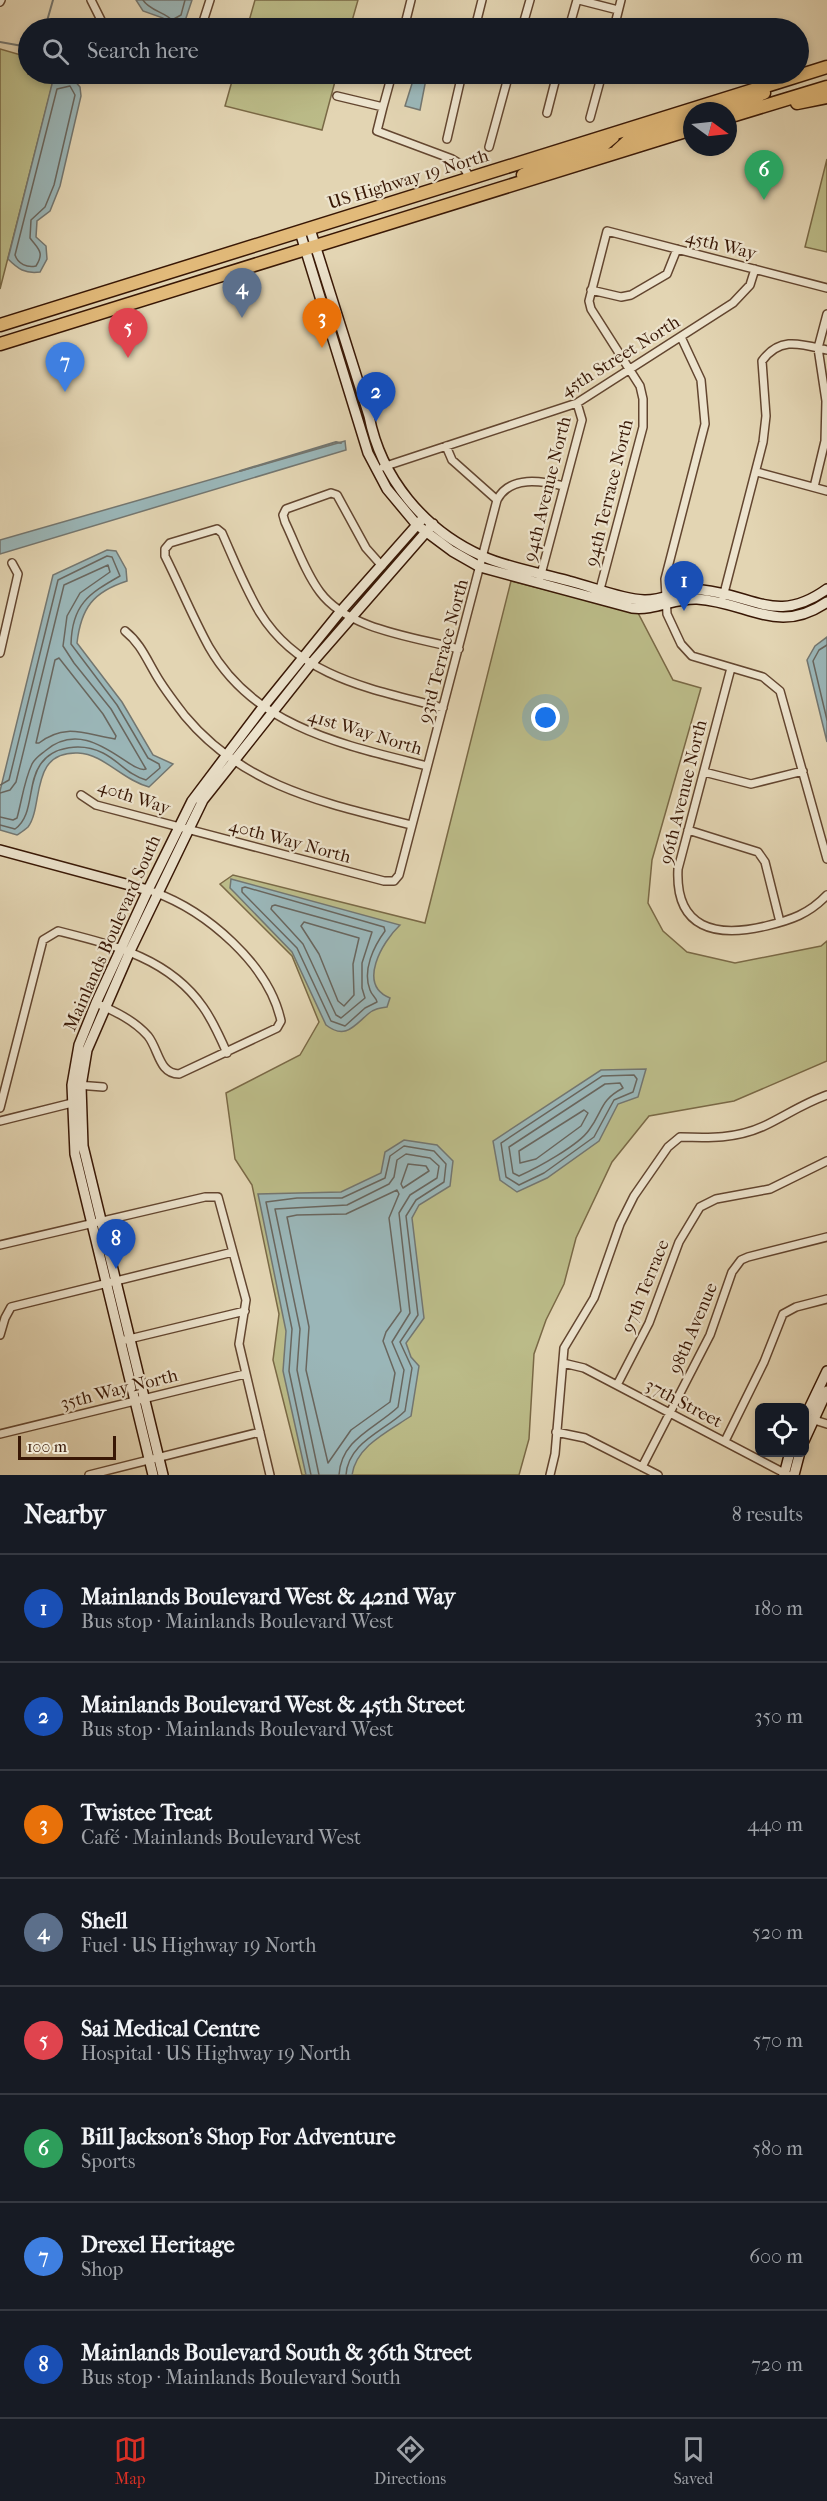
<!DOCTYPE html>
<html lang="en">
<head>
<meta charset="utf-8">
<style>
  :root { --surface:#171b24; --page:#20242c; --text:#f1f3f6; --muted:#9ea1a6; --line:#363941; --accent:#d93025 }
  body { margin:0; font-family:"IM FELL French Canon",serif; background:var(--page); color:var(--text) }
  .controls { position:absolute; right:18px; bottom:18px; display:grid; overflow:hidden; border-radius:9px; box-shadow:0 3px 9px #0003 }
  .controls button { width:54px; height:54px; display:grid; place-items:center; padding:0; border:0; border-bottom:2px solid var(--line); background:var(--surface); color:var(--text); font:30px sans-serif }
  .compass { position:absolute; left:683px; top:102px; width:54px; height:54px; border-radius:50%; background:var(--surface); box-shadow:0 3px 9px #0003; rotate:105deg }
  .scale { position:absolute; left:18px; bottom:15px; width:98px; box-sizing:border-box; padding-left:6px; border:3px solid #381705; border-top:0; font-size:16px; line-height:21px; white-space:nowrap; color:#381705; -webkit-text-stroke:4px #ede4ce; paint-order:stroke }
  .you { position:absolute; left:546px; top:718px; width:21px; height:21px; margin:-15px; border:4px solid #fff; border-radius:50%; background:#1a73e8; box-shadow:0 0 0 9px #1a73e833 }
  .badge { display:grid; place-items:center; width:39px; height:39px; border-radius:50%; background:var(--accent); color:#fff; font-size:20px; font-weight:700 }
  .pin { position:absolute; translate:-50% -50px; filter:drop-shadow(0 2px 3px #0008) }
  .pin::after { content:''; position:absolute; top:32px; width:21px; height:18px; background:inherit; clip-path:polygon(0 0,100% 0,50% 100%) }
  .list { margin:0; padding:0; list-style:none }
  h2 { display:flex; justify-content:space-between; align-items:center; height:78px; margin:0; padding:0 24px; font-size:26px }
  h2 small { font-size:20px; font-weight:400; color:var(--muted) }
  .list li { display:grid; grid-template-columns:39px 1fr auto; gap:18px; align-items:center; box-sizing:border-box; height:108px; padding:0 24px; border-top:2px solid var(--line) }
  .list b { display:block; font-size:22px; white-space:nowrap }
  .list p { margin:0; font-size:20px; white-space:nowrap; color:var(--muted) }
  .list em { font-size:20px; font-style:normal; color:var(--muted) }
  .icon { flex:none; width:33px; height:33px; fill:none; stroke:currentColor; stroke-width:2; stroke-linecap:round; stroke-linejoin:round }
  .map { position:relative; flex:none; width:827px; height:1475px; overflow:hidden }
  .search { position:absolute; background:var(--surface); box-shadow:0 3px 9px #0003; left:18px; right:18px; top:18px; height:66px; display:flex; align-items:center; gap:15px; box-sizing:border-box; padding:0 21px; border-radius:33px; color:var(--muted); font-size:22px }
  .sheet { height:942px; background:var(--surface) }
  nav { display:flex; justify-content:space-around; align-items:center; box-sizing:border-box; height:84px; border-top:2px solid var(--line); background:var(--surface); font-size:16px; color:var(--muted) }
  nav a { display:grid; justify-items:center; gap:3px }
  nav .on { color:var(--accent) }
  .map>svg:first-child { display:block }
</style>
</head>
<body>
<div class="map">
<svg width="827" height="1475" viewBox="0 0 827 1475">
  <rect width="100%" height="100%" fill="#e3d5b3"/>
  <filter id="stains"><feTurbulence type="fractalNoise" baseFrequency=".00333" numOctaves="4"/><feColorMatrix values="0 0 0 0 .2 0 0 0 0 .09 0 0 0 0 .02 0 0 0 .5 -.17"/></filter>
  <radialGradient id="worn" r=".72"><stop offset=".6" stop-color="#630" stop-opacity="0"/><stop offset="1" stop-color="#630" stop-opacity=".3"/></radialGradient>
  <path fill="#bb8" stroke="#7a6946" stroke-width="1.5" d="M 255,0 L 358,0 L 350,28 L 247,28 Z
    M 0,49 L 28,57 L 28,74 L 55,74 L 0,289 Z
    M 234,74 L 337,74 L 322,130 L 225,106 Z
    M 827,159 L 827,252 L 805,247 Z
    M 511,581 L 638,613 L 673,680 L 701,688 L 652,860 L 648,903 L 663,931 L 687,952 L 735,963 L 821,946 L 827,941 L 827,1061 L 734,1101 L 649,1116 L 612,1162 L 576,1238 L 564,1284 L 546,1320 L 534,1354 L 529,1439 L 519,1475 L 302,1475 L 273,1360 L 279,1314 L 252,1185 L 235,1159 L 226,1093 L 300,1055 L 319,1022 L 292,956 L 220,884 L 233,875 L 425,923 Z"/>
  <path fill="#9ab6b8" stroke="#737670" stroke-width="1.5" d="M 136,0 L 192,0 L 186,18 L 179,25 L 164,25 L 163,18 L 143,11 Z
    M 415,74 L 427,74 L 420,110 L 405,106 Z
    M 73,79 L 80,87 L 81,96 L 60,186 L 50,211 L 37,221 L 36,237 L 46,246 L 47,259 L 40,272 C 25,274 18,269 8,259 L 53,80 Z
    M 345,441 L 346,450 L 0,554 L 0,540 Z
    M 107,550 L 116,551 L 126,569 L 127,581 C 93,592 81,608 77,643 L 122,702 L 153,755 L 173,764 L 149,787 C 122,780 104,754 78,753 C 29,751 44,806 28,827 C 25,830 20,833 17,835 L 0,830 L 0,791 L 53,575 Z
    M 827,637 L 827,742 L 807,660 L 815,646 Z
    M 231,879 L 400,925 C 382,942 357,985 390,998 L 387,1007 C 380,1008 373,1009 368,1014 C 354,1026 345,1040 326,1025 L 292,952 L 235,893 L 230,888 Z
    M 646,1069 L 638,1097 L 618,1104 L 599,1141 L 547,1178 L 517,1192 L 500,1180 L 493,1141 L 601,1070 Z
    M 404,1140 L 437,1145 L 453,1161 L 450,1186 L 419,1205 L 412,1218 L 424,1318 L 406,1343 L 411,1357 L 419,1366 L 411,1416 C 389,1431 356,1446 352,1475 L 306,1475 L 283,1371 L 286,1331 L 258,1194 L 341,1192 L 381,1173 L 385,1152 Z"/>
  <g fill="none" stroke-linecap="round" stroke-linejoin="round">
    <path stroke="#69665e" stroke-width="1.5" d="M 143,0 C 149,10 164,12 172,20 L 181,15 L 185,0
      M 70,86 L 75,95 L 54,185 L 45,207 L 31,220 L 30,238 C 38,249 45,252 36,266 C 27,268 18,264 15,255 L 57,89 Z
      M 827,645 L 819,650 L 813,661 L 827,720
      M 59,658 L 103,714 L 116,736 L 115,739 C 87,735 66,722 39,743 L 36,743 L 55,660 Z
      M 0,785 L 9,780 L 58,580 L 107,556 L 112,557 L 120,576 C 88,594 72,605 71,644 L 117,705 L 148,758 L 159,764 L 160,768 L 146,780 C 128,775 119,761 103,753 C 83,743 53,745 40,765 C 27,784 34,816 15,829 L 0,825
      M 0,793 L 10,790 L 16,782 L 64,585 L 108,565 L 110,572 L 80,593 L 67,616 L 63,646 L 74,663 L 111,709 L 146,769 C 130,775 88,714 45,751 C 40,755 35,758 32,764 C 24,781 22,800 17,818 L 13,820 L 0,817
      M 245,887 L 384,927 L 385,931 C 374,946 362,970 370,990 C 372,996 376,997 377,1002 L 365,1008 L 345,1026 L 331,1021 L 297,948 L 242,892 L 242,888 Z
      M 275,905 L 372,932 L 362,963 L 362,988 L 365,998 L 341,1018 L 336,1015 L 303,944 L 271,909 L 272,906 Z
      M 304,922 L 359,938 L 353,964 L 354,995 L 344,1006 L 338,1001 L 319,954 L 301,926 Z
      M 634,1075 L 637,1079 L 633,1092 L 614,1100 L 594,1137 L 544,1173 L 519,1185 L 506,1177 L 501,1143 L 602,1076 Z
      M 620,1083 L 623,1088 C 599,1101 604,1110 589,1130 C 579,1145 537,1168 519,1176 L 513,1173 L 509,1147 L 605,1084 Z
      M 584,1110 L 588,1113 L 581,1126 L 536,1159 L 520,1163 L 519,1151 Z
      M 408,1164 L 426,1166 L 429,1171 L 403,1188 L 401,1184 Z
      M 397,1190 L 399,1194 L 389,1218 L 401,1311 L 386,1332 L 383,1341 L 395,1373 L 390,1402 L 351,1430 L 328,1463 L 306,1370 L 309,1327 L 287,1217 L 297,1215 L 346,1214 Z
      M 311,1475 L 289,1371 L 292,1329 L 266,1202 L 297,1198 L 342,1198 L 385,1178 L 390,1156 L 404,1146 L 434,1151 L 446,1164 L 444,1182 L 416,1200 L 406,1216 L 418,1315 L 400,1342 L 412,1368 L 405,1411 C 385,1431 348,1442 346,1475
      M 319,1475 L 297,1370 L 300,1329 L 275,1209 L 347,1205 L 389,1184 L 394,1177 L 397,1160 L 406,1154 L 430,1158 L 439,1166 L 437,1178 L 410,1195 L 399,1213 L 410,1313 L 392,1342 L 404,1370 L 398,1407 C 376,1428 341,1439 339,1475"/>
    <path stroke="#737670" stroke-width="2" d="M 45,28 L 53,0
      M 0,42 L 28,47
      M 240,471 L 336,442 L 341,443"/>
    <defs>
      <path id="street" d="M 91,0 L 105,28
        M 579,0 L 618,10
        M 0,2 L 1,0
        M 356,23 L 374,28
        M 201,28 L 210,0
        M 404,28 L 411,0
        M 475,28 L 482,0
        M 522,28 L 530,0
        M 569,28 L 577,0
        M 614,28 L 621,0
        M 337,96 L 383,107 L 377,131 L 452,159 L 462,165 L 471,179
        M 383,107 L 392,74
        M 547,113 L 557,74
        M 590,118 L 602,74
        M 447,139 L 462,74
        M 489,147 L 509,74
        M 591,290 L 621,297 L 631,295 L 667,274 L 677,249
        M 681,337 L 701,380 L 705,424 L 665,579 L 667,614 L 681,644 L 692,656 L 763,677 L 780,691 L 827,859
        M 446,446 L 452,460 L 497,500
        M 383,467 L 577,403 L 733,303 L 750,285 L 755,269
        M 757,472 L 827,491
        M 814,487 L 825,441 L 826,401 L 818,348 L 827,314
        M 382,566 L 366,548 L 337,495 L 331,493 L 286,509 L 283,515 L 285,522 C 296,545 305,572 320,592 C 348,630 415,637 459,649
        M 540,578 L 582,420 L 577,403
        M 599,593 L 643,427 L 643,399 L 640,386 L 591,309 L 589,301 L 607,231 L 827,288
        M 723,597 L 763,442 L 766,416 L 762,361 C 780,336 801,344 827,350
        M 125,631 C 140,643 146,658 156,675 C 164,689 175,703 185,716 C 245,788 326,803 411,825
        M 0,653 L 18,574 L 12,563
        M 731,668 L 678,869 C 675,929 716,938 766,926 C 791,920 809,914 827,895
        M 427,766 C 345,745 255,728 209,647 C 193,618 180,586 165,556 L 165,549 L 170,543 L 217,529 L 222,533 C 234,560 245,588 260,613 C 301,679 374,689 443,708
        M 704,772 L 751,784 L 803,771
        M 81,795 L 96,805 L 384,881 L 394,881 L 399,875 L 497,500 C 510,475 542,481 564,486
        M 688,830 L 758,852 L 765,862 L 780,922
        M 96,1003 C 114,1011 134,1020 148,1036 C 159,1050 159,1074 179,1074 L 277,1028 L 281,1021 C 269,964 206,911 154,892
        M 77,1085 L 103,1087
        M 0,1108 L 43,940 L 58,931 C 113,945 169,958 203,1007 C 213,1021 220,1037 227,1053
        M 0,1121 L 72,1103
        M 0,1245 L 205,1197 L 218,1197 L 246,1300 L 239,1344 L 270,1475
        M 0,1335 L 5,1318 L 11,1307 L 233,1252
        M 125,1340 L 245,1311
        M 563,1363 L 584,1368 L 788,1475
        M 617,1385 L 649,1323 L 679,1242 L 700,1207 L 716,1199 L 770,1189 L 827,1161
        M 811,1419 L 827,1424
        M 556,1432 L 585,1438 L 658,1475
        M 0,1434 L 245,1374
        M 725,1441 L 764,1362 L 783,1314 L 796,1307 L 827,1299
        M 642,1467 L 710,1335 L 732,1272 L 741,1260 L 748,1257 L 827,1237
        M 89,1475 L 260,1432
        M 550,1475 L 555,1454 L 564,1348 L 594,1298 L 620,1224 L 634,1196 L 668,1147 L 680,1137 C 709,1138 736,1139 764,1126 C 785,1116 804,1103 827,1095"/>
      <path id="secondary" d="M 310,229 L 369,416 C 381,478 424,530 482,556 C 508,568 541,573 569,581 C 593,587 620,599 644,600 C 664,601 682,588 702,590 C 754,595 777,625 827,589
        M 300,232 L 368,453 L 387,489 L 417,525 L 452,551 L 480,567 L 632,608 C 655,611 674,598 697,599 C 748,602 778,636 827,602
        M 0,850 L 148,890
        M 804,1419 L 827,1371
        M 804,1441 L 827,1391
        M 153,1475 L 75,1154 L 72,1085 L 79,1045 L 96,1003 L 148,890 L 192,801 L 263,707 L 340,612 L 424,517
        M 163,1475 L 83,1146 L 81,1086 L 87,1050 L 130,951 L 203,800 L 310,665 L 433,524
        M 784,1475 L 790,1452
        M 794,1475 L 800,1452"/>
      <path id="highway" d="M 797,103 L 827,97
        M 719,111 L 764,93
        M 728,117 L 827,87
        M 617,151 L 629,140 L 692,120
        M 523,175 L 546,164 L 601,147 L 613,137
        M 0,325 L 827,67
        M 0,344 L 692,129"/>
    </defs>
    <use href="#street" stroke="#634630" stroke-width="10"/>
    <use href="#secondary" stroke="#381705" stroke-width="12"/>
    <use href="#highway" stroke="#381705" stroke-width="15"/>
    <use href="#street" stroke="#ede4ce" stroke-width="7"/>
    <use href="#secondary" stroke="#ede4ce" stroke-width="9"/>
    <use href="#highway" stroke="#e2ba7a" stroke-width="12"/>
  </g>
  <g text-anchor="middle" stroke-width="4.5" stroke-linejoin="round" paint-order="stroke">
    <g font-size="18" fill="#381705" stroke="#ede4ce">
      <text transform="translate(408 179) rotate(-17)" y="6">US Highway 19 North</text>
      <text transform="translate(721 245) rotate(14)" y="6">45th Way</text>
      <text transform="translate(620 356) rotate(-32)" y="6">45th Street North</text>
      <text transform="translate(547 489) rotate(-76)" y="6">94th Avenue North</text>
      <text transform="translate(609 493) rotate(-76)" y="6">94th Terrace North</text>
      <text transform="translate(443 651) rotate(-75)" y="6">93rd Terrace North</text>
      <text transform="translate(365 732) rotate(17)" y="6">41st Way North</text>
      <text transform="translate(683 792) rotate(-76)" y="6">96th Avenue North</text>
      <text transform="translate(134 797) rotate(18)" y="6">40th Way</text>
      <text transform="translate(290 841) rotate(15)" y="6">40th Way North</text>
      <text transform="translate(112 933) rotate(-66)" y="6">Mainlands Boulevard South</text>
      <text transform="translate(645 1286) rotate(-68)" y="6">97th Terrace</text>
      <text transform="translate(693 1328) rotate(-67)" y="6">98th Avenue</text>
      <text transform="translate(119 1389) rotate(-14)" y="6">35th Way North</text>
      <text transform="translate(684 1403) rotate(28)" y="6">37th Street</text>
    </g>
  </g>
  <rect width="100%" height="100%" filter="url(#stains)"/>
  <rect width="100%" height="100%" fill="url(#worn)"/>
</svg>
<div class="controls">
<button><svg class="icon" aria-label="locate" viewBox="0 0 24 24"><circle cx="12" cy="12" r="6"/><path d="M12 2v4M12 18v4M2 12h4M18 12h4"/></svg></button>
</div>
<svg class="compass" viewBox="-18 -18 36 36"><path d="M0-13l5 13h-10z" fill="#e53935"/><path d="M0 13l5-13h-10z" fill="#9ea1a6"/></svg>
<div class="scale">100 m</div>
<div class="you"></div>
<div class="pin badge" style="left:684px;top:611px;background:#1a4fb4">1</div>
<div class="pin badge" style="left:376px;top:422px;background:#1a4fb4">2</div>
<div class="pin badge" style="left:322px;top:348px;background:#e8710a">3</div>
<div class="pin badge" style="left:242px;top:318px;background:#5c6f8a">4</div>
<div class="pin badge" style="left:128px;top:358px;background:#e0444e">5</div>
<div class="pin badge" style="left:764px;top:200px;background:#2e9e5b">6</div>
<div class="pin badge" style="left:65px;top:392px;background:#3f7fe0">7</div>
<div class="pin badge" style="left:116px;top:1269px;background:#1a4fb4">8</div>
<div class="search"><svg class="icon" aria-label="search" viewBox="0 0 24 24"><circle cx="10" cy="10" r="6"/><path d="M15 15l6 6"/></svg>Search here</div>
</div>
<section class="sheet">
<h2>Nearby<small>8 results</small></h2>
<ul class="list">
<li><span class="badge" style="background:#1a4fb4">1</span><div><b>Mainlands Boulevard West &amp; 42nd Way</b><p>Bus stop · Mainlands Boulevard West</p></div><em>180 m</em></li>
<li><span class="badge" style="background:#1a4fb4">2</span><div><b>Mainlands Boulevard West &amp; 45th Street</b><p>Bus stop · Mainlands Boulevard West</p></div><em>350 m</em></li>
<li><span class="badge" style="background:#e8710a">3</span><div><b>Twistee Treat</b><p>Café · Mainlands Boulevard West</p></div><em>440 m</em></li>
<li><span class="badge" style="background:#5c6f8a">4</span><div><b>Shell</b><p>Fuel · US Highway 19 North</p></div><em>520 m</em></li>
<li><span class="badge" style="background:#e0444e">5</span><div><b>Sai Medical Centre</b><p>Hospital · US Highway 19 North</p></div><em>570 m</em></li>
<li><span class="badge" style="background:#2e9e5b">6</span><div><b>Bill Jackson's Shop For Adventure</b><p>Sports</p></div><em>580 m</em></li>
<li><span class="badge" style="background:#3f7fe0">7</span><div><b>Drexel Heritage</b><p>Shop</p></div><em>600 m</em></li>
<li><span class="badge" style="background:#1a4fb4">8</span><div><b>Mainlands Boulevard South &amp; 36th Street</b><p>Bus stop · Mainlands Boulevard South</p></div><em>720 m</em></li>
</ul>
</section>
<nav>
<a class="on"><svg class="icon" aria-label="map" viewBox="0 0 24 24"><path d="M3 6l6-2 6 2 6-2v14l-6 2-6-2-6 2zM9 4v14M15 6v14"/></svg>Map</a>
<a><svg class="icon" aria-label="directions" viewBox="0 0 24 24"><path d="M12 3l9 9-9 9-9-9zM9 14v-3h6M13 9l2 2-2 2"/></svg>Directions</a>
<a><svg class="icon" aria-label="saved" viewBox="0 0 24 24"><path d="M7 4h10v16l-5-4-5 4z"/></svg>Saved</a>
</nav>
</body>
</html>
